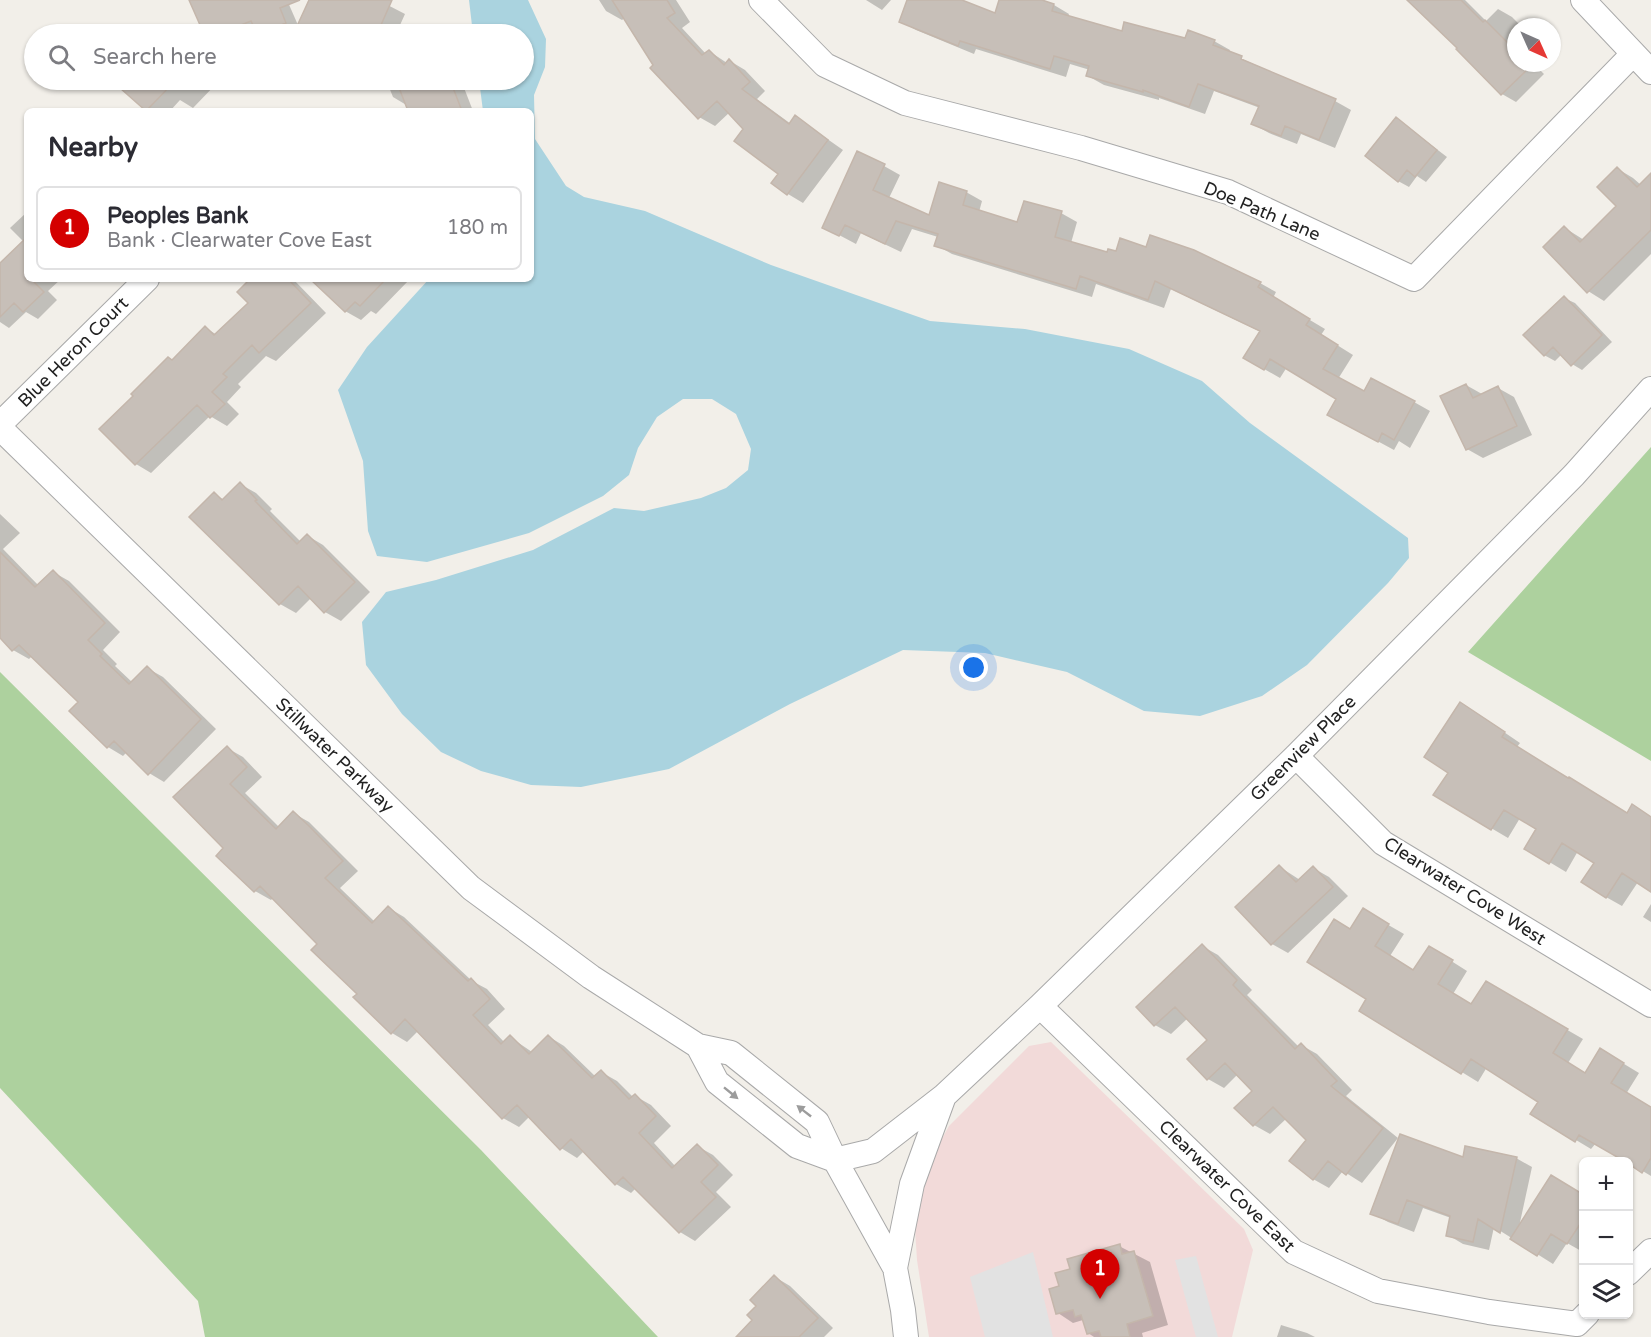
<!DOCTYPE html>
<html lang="en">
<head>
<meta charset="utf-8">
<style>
  :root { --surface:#fff; --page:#f7f7f7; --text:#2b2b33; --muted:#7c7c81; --line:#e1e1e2; --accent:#d40000 }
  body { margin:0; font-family:"Varela Round",sans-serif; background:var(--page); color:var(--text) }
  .controls { position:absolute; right:18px; bottom:18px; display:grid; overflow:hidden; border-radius:9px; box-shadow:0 2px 4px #0004 }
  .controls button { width:54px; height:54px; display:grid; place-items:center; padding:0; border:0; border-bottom:2px solid var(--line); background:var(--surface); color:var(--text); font:30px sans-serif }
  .compass { position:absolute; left:1507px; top:18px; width:54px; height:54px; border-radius:50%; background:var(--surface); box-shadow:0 2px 4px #0004; rotate:135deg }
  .you { position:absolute; left:974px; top:668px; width:21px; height:21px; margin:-15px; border:4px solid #fff; border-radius:50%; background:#1a73e8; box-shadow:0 0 0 9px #1a73e833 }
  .badge { display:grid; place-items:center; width:39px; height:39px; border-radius:50%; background:var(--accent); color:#fff; font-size:20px; font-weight:700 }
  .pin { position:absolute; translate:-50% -50px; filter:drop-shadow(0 2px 3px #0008) }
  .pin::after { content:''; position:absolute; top:32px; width:21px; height:18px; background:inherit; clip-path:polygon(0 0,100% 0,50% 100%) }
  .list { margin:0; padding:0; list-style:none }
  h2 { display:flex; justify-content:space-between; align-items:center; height:78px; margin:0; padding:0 24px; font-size:26px }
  h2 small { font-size:20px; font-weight:400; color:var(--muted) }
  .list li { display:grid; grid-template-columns:39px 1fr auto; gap:18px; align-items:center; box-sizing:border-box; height:84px; margin:0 12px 12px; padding:0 12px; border:2px solid var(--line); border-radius:9px }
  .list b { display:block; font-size:22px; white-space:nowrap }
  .list p { margin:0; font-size:20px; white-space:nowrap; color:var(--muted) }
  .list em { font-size:20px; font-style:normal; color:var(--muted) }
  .icon { flex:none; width:33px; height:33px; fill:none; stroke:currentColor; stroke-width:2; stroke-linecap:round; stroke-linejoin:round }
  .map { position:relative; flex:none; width:1651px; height:1337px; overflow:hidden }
  .search { position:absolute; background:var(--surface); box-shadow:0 2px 4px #0004; left:24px; top:24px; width:510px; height:66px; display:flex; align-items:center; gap:15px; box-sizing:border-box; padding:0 21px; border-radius:33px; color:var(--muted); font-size:22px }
  .panel { position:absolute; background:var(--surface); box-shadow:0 2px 4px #0004; left:24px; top:108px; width:510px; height:174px; border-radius:9px }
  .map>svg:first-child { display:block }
</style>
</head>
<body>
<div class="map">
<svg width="1651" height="1337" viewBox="0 0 1651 1337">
  <rect width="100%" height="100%" fill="#f2efe9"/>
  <path fill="#f2dad9" d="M 1051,1042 L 1244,1229 L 1253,1250 L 1232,1337 L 929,1337 L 917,1260 L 915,1229 L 928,1164 L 949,1126 L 1029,1046 Z"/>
  <path fill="#add19e" d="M 1651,447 L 1651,761 L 1468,652 Z
    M 0,672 L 481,1150 L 658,1337 L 205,1337 L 198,1301 L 0,1088 Z"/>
  <path fill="#e2e2e2" d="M 1033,1252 L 1053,1337 L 985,1337 L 970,1277 Z
    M 1196,1256 L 1218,1337 L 1196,1337 L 1175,1260 Z"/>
  <path fill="#aad3df" d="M 469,0 L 528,0 L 546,39 L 545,67 L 534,95 L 535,139 L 566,186 L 584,197 L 645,211 L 771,265 L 930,321 L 1025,329 L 1129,349 L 1202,381 L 1250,423 L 1408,538 L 1409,558 L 1388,583 L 1307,665 L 1262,696 L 1200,716 L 1144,711 L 1067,672 L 985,653 L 903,650 L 790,704 L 669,769 L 581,787 L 531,785 L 481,771 L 441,752 L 402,714 L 366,665 L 362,622 L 386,592 L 436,580 L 533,550 L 614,508 L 644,511 L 701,498 L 726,488 L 748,470 L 751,449 L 736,414 L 712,399 L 683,399 L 657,417 L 638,448 L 629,475 L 603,496 L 529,533 L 427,562 L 377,556 L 368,531 L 363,461 L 338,390 L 367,347 L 429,279 L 531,279 L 531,111 L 483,111 L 479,80 L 524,80 L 524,34 L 473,34 Z"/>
  <path fill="#0003" d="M 196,0 L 287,0 L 301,32 L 295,34 L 206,34 L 192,2 Z
    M 310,0 L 378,0 L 405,14 L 396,34 L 315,34 L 299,25 Z
    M 599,0 L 676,0 L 690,22 L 682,28 L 706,54 L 709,51 L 727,63 L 730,61 L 745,70 L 765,91 L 757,99 L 791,124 L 796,117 L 843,150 L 803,203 L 788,194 L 780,174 L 745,129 L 730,112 L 715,126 L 699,117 L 655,65 L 625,18 L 622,20 L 606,11 Z
    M 866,0 L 891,0 L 882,10 Z
    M 909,0 L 958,0 L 996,15 L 1001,0 L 1037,0 L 1054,5 L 1069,14 L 1068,17 L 1123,33 L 1186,40 L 1214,41 L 1230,50 L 1229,53 L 1335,101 L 1351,110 L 1335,148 L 1301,134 L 1297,144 L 1269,133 L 1253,124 L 1260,108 L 1214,91 L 1205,114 L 1159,98 L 1159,100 L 1104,85 L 1088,76 L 1090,70 L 1070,64 L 1066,77 L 976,49 L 974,54 L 916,30 L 900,21 Z
    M 1410,0 L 1465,0 L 1486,21 L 1498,9 L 1512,17 L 1522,27 L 1516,27 L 1516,63 L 1533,63 L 1544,74 L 1516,102 L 1502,94 L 1459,47 Z
    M 119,80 L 215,80 L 218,82 L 193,108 L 180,100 L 170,111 L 149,111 L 116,82 Z
    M 386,80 L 461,80 L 473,111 L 410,111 L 408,106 L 393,97 Z
    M 1397,119 L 1447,157 L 1426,182 L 1417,176 L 1409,187 L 1398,181 Z
    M 884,166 L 900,175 L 889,198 L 929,217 L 966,192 L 982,201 L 979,212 L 1018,224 L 1061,213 L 1077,222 L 1071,243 L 1108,254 L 1260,283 L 1276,292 L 1273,298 L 1325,329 L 1321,335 L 1353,355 L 1338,379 L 1364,393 L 1414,402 L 1430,411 L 1410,448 L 1399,441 L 1394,450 L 1344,423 L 1338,398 L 1287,367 L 1280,378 L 1245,358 L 1261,332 L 1171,289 L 1164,308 L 1096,284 L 1092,297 L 952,254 L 936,245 L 938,237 L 912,229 L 901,252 L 861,233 L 856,244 L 824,227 Z
    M 1618,169 L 1633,178 L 1641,185 L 1651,176 L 1651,254 L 1604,301 L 1588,291 L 1565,228 L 1584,240 L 1618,206 Z
    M 27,212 L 27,279 L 61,279 L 48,291 L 57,300 L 38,319 L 26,312 L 9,328 L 0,322 L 0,265 L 24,242 L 10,228 Z
    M 253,279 L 293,279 L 326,313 L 276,361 L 266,356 L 238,384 L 241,387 L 227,402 L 239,414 L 227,426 L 210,416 L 151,473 L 136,464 L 173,362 L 206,328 L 217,335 L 250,303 Z
    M 322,279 L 410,279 L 376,314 L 371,311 L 361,320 L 345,311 Z
    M 1564,298 L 1575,303 L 1612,342 L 1582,370 L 1572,364 L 1562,354 L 1555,361 L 1544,355 Z
    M 1466,385 L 1482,394 L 1498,388 L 1514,397 L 1532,435 L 1483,458 L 1467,449 Z
    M 240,484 L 256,493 L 272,509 L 270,511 L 301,542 L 308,536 L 323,545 L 370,592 L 341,621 L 325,612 L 311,598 L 296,613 L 280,604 L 215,494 L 224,500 Z
    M 0,514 L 20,533 L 3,549 L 39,586 L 53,572 L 69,581 L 120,632 L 103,650 L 117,664 L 115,666 L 133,683 L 147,668 L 163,677 L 216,729 L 164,782 L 149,773 L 127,752 L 123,756 L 108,747 L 80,702 L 32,656 L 29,659 L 13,650 L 0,636 Z
    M 1476,713 L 1520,743 L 1517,747 L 1628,814 L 1651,817 L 1651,890 L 1638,882 L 1622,906 L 1606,897 L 1596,863 L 1578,851 L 1566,872 L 1526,848 L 1538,829 L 1520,818 L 1508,838 L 1435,795 L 1450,772 Z
    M 227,748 L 243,757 L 262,777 L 245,793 L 279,827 L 293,813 L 309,822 L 358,871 L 340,888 L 375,922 L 389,908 L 404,917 L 472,981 L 487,989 L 505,1009 L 488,1025 L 505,1043 L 510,1037 L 532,1052 L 548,1036 L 564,1046 L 596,1077 L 601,1072 L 617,1081 L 633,1097 L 635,1096 L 651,1105 L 671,1126 L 654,1143 L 676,1167 L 697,1146 L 713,1155 L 733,1175 L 716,1192 L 731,1207 L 695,1241 L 680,1232 L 636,1188 L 631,1193 L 616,1184 L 584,1151 L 577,1158 L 561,1148 L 530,1116 L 519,1127 L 503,1118 L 418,1031 L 407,1042 L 392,1033 L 319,944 L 273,898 L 271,900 L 255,891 L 218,856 L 225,848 Z
    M 1280,867 L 1300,880 L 1313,868 L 1329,877 L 1348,896 L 1288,953 L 1272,944 L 1237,907 Z
    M 1651,904 L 1651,922 L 1643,917 Z
    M 1378,919 L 1404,934 L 1390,956 L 1414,972 L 1445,957 L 1467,971 L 1453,994 L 1472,1006 L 1486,983 L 1583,1039 L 1568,1063 L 1586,1075 L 1601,1050 L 1639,1073 L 1626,1094 L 1650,1108 L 1651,1106 L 1651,1176 L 1596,1143 L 1591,1149 L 1576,1140 L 1540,1101 L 1487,1067 L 1478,1082 L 1361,1010 L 1368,999 L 1351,931 Z
    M 1202,946 L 1218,955 L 1252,990 L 1247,995 L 1299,1047 L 1301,1045 L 1317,1054 L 1352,1090 L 1346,1096 L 1398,1138 L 1362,1183 L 1343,1171 L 1329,1188 L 1313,1179 L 1308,1140 L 1287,1118 L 1270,1134 L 1254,1125 L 1236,1108 L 1254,1091 L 1238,1074 L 1224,1088 L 1208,1079 L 1209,1040 L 1188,1018 L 1171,1034 L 1155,1025 Z
    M 1516,1158 L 1532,1167 L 1519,1227 L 1584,1196 L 1583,1252 L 1567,1243 L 1553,1264 L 1494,1227 L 1489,1250 L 1463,1244 L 1448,1235 L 1451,1218 L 1423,1208 L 1414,1232 L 1388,1222 L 1372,1213 L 1464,1159 Z
    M 1119,1246 L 1150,1262 L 1168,1325 L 1142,1333 L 1143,1337 L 1094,1337 L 1088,1333 L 1083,1320 L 1073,1323 L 1058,1313 L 1061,1287 L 1072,1270 Z
    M 775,1277 L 790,1286 L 833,1328 L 824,1337 L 744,1337 Z
    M 1281,1325 L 1307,1333 L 1315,1337 L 1277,1337 Z"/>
  <path fill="#c7bfb8" stroke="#c4b6ab" stroke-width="1.5" d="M 189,0 L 300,0 L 280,8 L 286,23 L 259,34 L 257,34 L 251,21 L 219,34 L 204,34 Z
    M 309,0 L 392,0 L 377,34 L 317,34 L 297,26 Z
    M 612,0 L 667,0 L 675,13 L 667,18 L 702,55 L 709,50 L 724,65 L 729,59 L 750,82 L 742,89 L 789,124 L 795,115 L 828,140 L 787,195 L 771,183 L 778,174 L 734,141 L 743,129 L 717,101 L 698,119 L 650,68 L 653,65 Z
    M 907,0 L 962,0 L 995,13 L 999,0 L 1042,0 L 1054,4 L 1052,11 L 1122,31 L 1124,22 L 1185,38 L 1188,30 L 1215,40 L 1213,45 L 1242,56 L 1241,59 L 1336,99 L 1319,140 L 1285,126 L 1281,136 L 1251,124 L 1259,106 L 1198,84 L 1189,107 L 1143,90 L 1143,92 L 1086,76 L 1089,66 L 1054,56 L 1050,69 L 960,41 L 958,46 L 899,22 Z
    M 1407,0 L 1461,0 L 1483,22 L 1485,20 L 1516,51 L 1516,63 L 1528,63 L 1531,66 L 1501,95 L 1456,49 L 1457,48 Z
    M 111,80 L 176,80 L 146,111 Z
    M 396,80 L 450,80 L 462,111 L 408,111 Z
    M 1396,117 L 1437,150 L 1415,177 L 1407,170 L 1398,182 L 1365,156 Z
    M 857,151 L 885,164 L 873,190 L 929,215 L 939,182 L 967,191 L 963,205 L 1017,222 L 1024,201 L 1062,211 L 1055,237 L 1107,252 L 1108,249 L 1116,251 L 1120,238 L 1146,247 L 1150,235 L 1194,250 L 1261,282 L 1258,287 L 1310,319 L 1306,325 L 1338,345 L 1323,369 L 1364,391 L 1371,378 L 1415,401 L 1394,440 L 1382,433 L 1378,442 L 1327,415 L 1336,399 L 1270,359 L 1264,370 L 1243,358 L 1260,331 L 1155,281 L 1148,300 L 1080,276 L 1076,289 L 934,246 L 938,234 L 896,221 L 885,244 L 845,225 L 839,236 L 822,228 Z
    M 1617,167 L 1637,187 L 1651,173 L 1651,230 L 1587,293 L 1543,247 L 1564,226 L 1580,242 L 1616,206 L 1597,187 Z
    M 27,237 L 27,279 L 31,279 L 44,292 L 23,312 L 14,303 L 0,317 L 0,263 Z
    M 250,279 L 288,279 L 311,303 L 259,353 L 252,345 L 223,374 L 227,377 L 212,392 L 225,404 L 210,418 L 197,405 L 135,465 L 99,429 L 133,396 L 131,394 L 168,357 L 172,360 L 205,326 L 214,335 L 248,303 L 237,292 Z
    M 310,279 L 386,279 L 360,306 L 355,302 L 345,312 Z
    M 1564,296 L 1602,335 L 1571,366 L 1553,347 L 1544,356 L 1523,335 Z
    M 1466,384 L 1473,398 L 1498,386 L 1517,426 L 1466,450 L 1440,396 Z
    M 240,482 L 257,500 L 255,501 L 297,544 L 307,534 L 355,582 L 324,613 L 298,586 L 279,605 L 189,517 L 214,492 L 222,500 Z
    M 0,552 L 35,587 L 53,570 L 105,623 L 88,640 L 102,654 L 100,656 L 129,684 L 147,666 L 201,719 L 148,775 L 114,741 L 107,748 L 69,711 L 78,702 L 19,645 L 12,651 L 0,638 Z
    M 1460,702 L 1505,732 L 1502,737 L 1568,778 L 1569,777 L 1627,813 L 1632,804 L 1651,817 L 1651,892 L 1622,873 L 1606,898 L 1581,882 L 1594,863 L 1562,843 L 1549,864 L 1524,849 L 1536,829 L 1504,810 L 1491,830 L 1433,795 L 1448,773 L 1424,757 Z
    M 227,746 L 247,767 L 230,784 L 276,829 L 293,811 L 310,827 L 343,861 L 325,878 L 372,923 L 388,906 L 468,981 L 471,978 L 490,999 L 473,1015 L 501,1044 L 510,1035 L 529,1054 L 548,1035 L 592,1078 L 601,1070 L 629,1099 L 635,1094 L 656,1116 L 639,1133 L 672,1168 L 697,1144 L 718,1165 L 701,1182 L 716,1197 L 679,1233 L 623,1177 L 615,1185 L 571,1139 L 560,1150 L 517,1105 L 502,1119 L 405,1019 L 391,1034 L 353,997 L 357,994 L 311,950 L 317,944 L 260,886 L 254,892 L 216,856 L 223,848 L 173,797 Z
    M 1279,865 L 1296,882 L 1313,866 L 1333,887 L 1271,945 L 1235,907 Z
    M 1363,908 L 1389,924 L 1375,946 L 1413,970 L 1429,946 L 1453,960 L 1438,984 L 1471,1004 L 1486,981 L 1568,1029 L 1553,1053 L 1585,1073 L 1600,1048 L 1624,1063 L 1611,1083 L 1651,1107 L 1651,1158 L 1642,1173 L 1629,1164 L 1629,1161 L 1624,1161 L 1579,1135 L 1575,1142 L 1530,1114 L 1538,1102 L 1471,1059 L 1461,1074 L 1359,1011 L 1366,999 L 1307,962 L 1334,919 L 1350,929 Z
    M 1202,944 L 1237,980 L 1233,985 L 1295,1049 L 1301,1043 L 1337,1081 L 1331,1086 L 1383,1128 L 1346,1175 L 1328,1161 L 1313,1180 L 1289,1161 L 1306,1140 L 1273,1107 L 1253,1126 L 1234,1108 L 1252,1091 L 1225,1063 L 1207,1080 L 1187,1059 L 1207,1040 L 1175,1007 L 1154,1026 L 1136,1007 Z
    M 1400,1134 L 1463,1157 L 1465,1146 L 1517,1157 L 1500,1233 L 1478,1219 L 1473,1242 L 1446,1236 L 1450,1216 L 1407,1200 L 1398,1224 L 1370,1214 Z
    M 1551,1175 L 1584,1195 L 1584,1218 L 1567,1244 L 1551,1234 L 1537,1256 L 1510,1239 Z
    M 1120,1244 L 1122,1254 L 1134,1251 L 1153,1316 L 1127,1324 L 1130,1337 L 1101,1337 L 1099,1331 L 1087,1334 L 1081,1315 L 1075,1317 L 1073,1310 L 1056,1314 L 1049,1289 L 1059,1286 L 1055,1273 L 1070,1269 L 1067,1259 Z
    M 774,1275 L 818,1318 L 799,1337 L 736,1337 L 752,1320 L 747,1315 L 756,1306 L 750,1300 Z"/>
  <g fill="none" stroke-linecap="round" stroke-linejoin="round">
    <defs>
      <path id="minor" d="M 761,0 L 825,65 L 905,103 L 1081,148 L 1228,192 L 1414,279 L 1633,54
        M 1583,0 L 1651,72
        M 0,424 L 147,279
        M 0,428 L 471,888 L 591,977 L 698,1046 L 731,1053 L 817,1122 L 835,1160 L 895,1268 L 903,1310 L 906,1337
        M 1296,756 L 1383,843 L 1651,1005
        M 1040,1006 L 1294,1252 L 1378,1291 L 1489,1312 L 1577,1324 L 1587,1314
        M 698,1046 L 717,1082 L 797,1146 L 835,1160
        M 835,1160 L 873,1151 L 944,1096 L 1040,1006 L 1296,756 L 1574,475 L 1651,389
        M 895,1268 L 912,1184 L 944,1096
        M 1628,1273 L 1651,1251"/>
    </defs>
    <use href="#minor" stroke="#a9a9a9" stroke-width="26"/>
    <use href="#minor" stroke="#fff" stroke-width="24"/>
  </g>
  <defs><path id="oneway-solid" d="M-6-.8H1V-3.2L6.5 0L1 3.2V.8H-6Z" transform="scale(1.5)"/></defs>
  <g fill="#9c9c9c">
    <use href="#oneway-solid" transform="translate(731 1093) rotate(39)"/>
    <use href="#oneway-solid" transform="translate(804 1111) rotate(-142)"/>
  </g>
  <g text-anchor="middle" stroke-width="5" stroke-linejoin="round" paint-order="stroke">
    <g font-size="18" fill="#222" stroke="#fff">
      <text transform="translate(1262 211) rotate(23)" y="6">Doe Path Lane</text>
      <text transform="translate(73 352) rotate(-45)" y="6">Blue Heron Court</text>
      <text transform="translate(1303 748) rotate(-45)" y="6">Greenview Place</text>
      <text transform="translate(335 755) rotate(44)" y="6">Stillwater Parkway</text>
      <text transform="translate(1465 891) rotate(32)" y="6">Clearwater Cove West</text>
      <text transform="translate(1227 1186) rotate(44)" y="6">Clearwater Cove East</text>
    </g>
  </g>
</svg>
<div class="controls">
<button>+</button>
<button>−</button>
<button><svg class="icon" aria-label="layers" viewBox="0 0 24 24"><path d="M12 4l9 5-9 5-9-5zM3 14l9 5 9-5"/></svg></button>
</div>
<svg class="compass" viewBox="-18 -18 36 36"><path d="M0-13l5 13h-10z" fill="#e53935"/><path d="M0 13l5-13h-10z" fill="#7c7c81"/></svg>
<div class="you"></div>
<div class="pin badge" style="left:1100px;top:1299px">1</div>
<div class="search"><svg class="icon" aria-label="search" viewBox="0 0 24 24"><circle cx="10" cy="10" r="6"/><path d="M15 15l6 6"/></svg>Search here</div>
<section class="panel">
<h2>Nearby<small></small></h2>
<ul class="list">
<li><span class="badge">1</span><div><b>Peoples Bank</b><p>Bank · Clearwater Cove East</p></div><em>180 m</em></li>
</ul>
</section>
</div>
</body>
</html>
